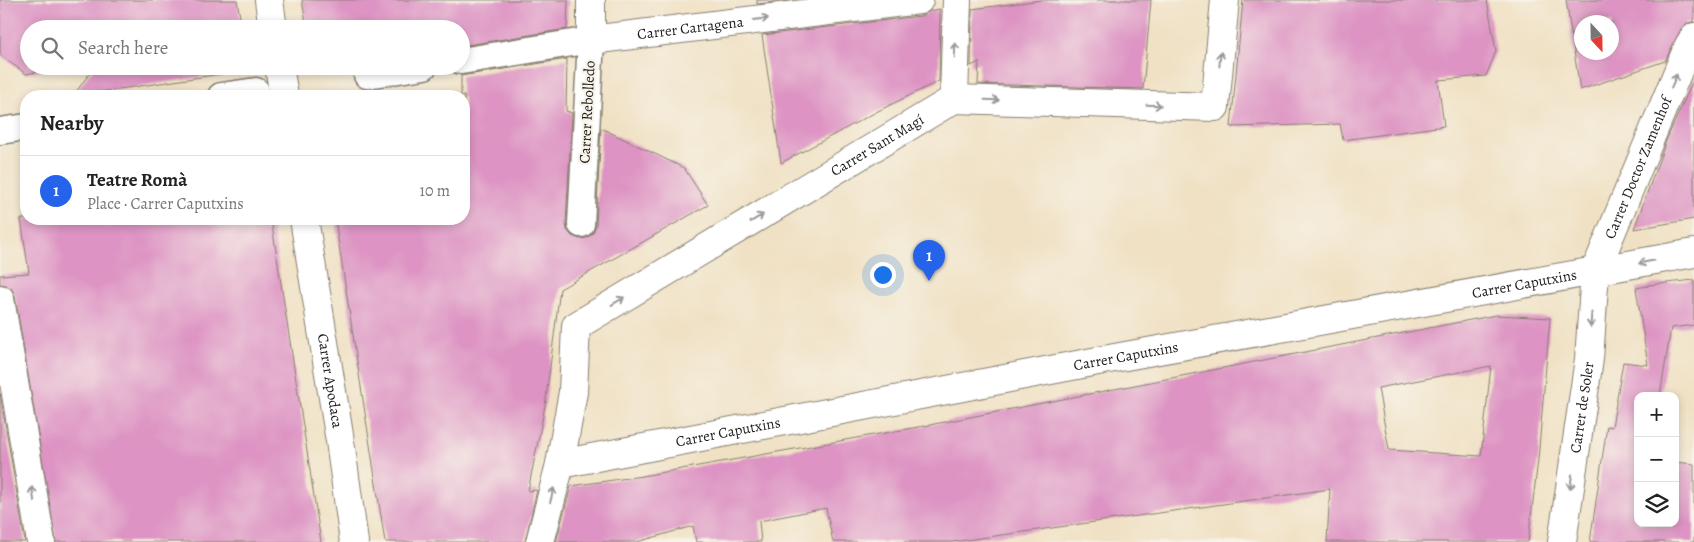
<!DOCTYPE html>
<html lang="en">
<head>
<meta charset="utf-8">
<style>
  :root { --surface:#fff; --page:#f6f6f6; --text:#222; --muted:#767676; --line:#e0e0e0; --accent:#2563eb }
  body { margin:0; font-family:Alegreya,serif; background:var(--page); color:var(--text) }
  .controls { position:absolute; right:15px; bottom:15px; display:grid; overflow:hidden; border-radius:10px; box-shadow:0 2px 8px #0003 }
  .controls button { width:45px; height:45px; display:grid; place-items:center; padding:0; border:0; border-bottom:1px solid var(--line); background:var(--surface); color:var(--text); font:25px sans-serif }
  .compass { position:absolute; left:1574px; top:15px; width:45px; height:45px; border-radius:50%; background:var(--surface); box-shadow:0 2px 8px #0003; rotate:158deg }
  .you { position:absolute; left:882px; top:274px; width:18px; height:18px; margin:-12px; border:4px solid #fff; border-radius:50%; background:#1a73e8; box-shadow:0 0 0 8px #1a73e833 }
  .badge { display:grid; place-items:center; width:32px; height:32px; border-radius:50%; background:var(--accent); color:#fff; font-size:16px; font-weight:700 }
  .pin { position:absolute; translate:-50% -41px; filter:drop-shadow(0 1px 2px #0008) }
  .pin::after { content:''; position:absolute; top:26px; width:18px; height:15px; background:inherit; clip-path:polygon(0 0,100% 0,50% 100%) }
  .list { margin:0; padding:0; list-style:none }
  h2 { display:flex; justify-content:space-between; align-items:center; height:65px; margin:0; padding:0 20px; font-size:21px }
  h2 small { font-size:16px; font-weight:400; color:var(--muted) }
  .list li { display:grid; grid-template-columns:32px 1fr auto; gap:15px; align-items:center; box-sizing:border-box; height:70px; padding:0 20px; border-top:1px solid var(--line) }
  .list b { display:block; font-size:19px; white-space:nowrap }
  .list p { margin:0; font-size:16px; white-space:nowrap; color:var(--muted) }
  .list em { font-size:16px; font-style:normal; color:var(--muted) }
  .icon { flex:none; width:28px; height:28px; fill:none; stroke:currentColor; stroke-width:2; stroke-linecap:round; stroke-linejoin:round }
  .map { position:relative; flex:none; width:1694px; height:542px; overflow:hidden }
  .search { position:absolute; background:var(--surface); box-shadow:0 2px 8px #0003; left:20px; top:20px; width:450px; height:55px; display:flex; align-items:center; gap:12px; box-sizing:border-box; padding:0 18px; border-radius:28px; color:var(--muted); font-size:19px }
  .panel { position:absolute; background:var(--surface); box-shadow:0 2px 8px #0003; left:20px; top:90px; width:450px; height:135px; border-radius:20px }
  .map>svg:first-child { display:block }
</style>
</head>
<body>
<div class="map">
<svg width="1694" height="542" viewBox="0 0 1694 542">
  <rect width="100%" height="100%" fill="#f7f3e8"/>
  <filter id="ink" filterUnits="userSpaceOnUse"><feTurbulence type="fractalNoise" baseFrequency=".02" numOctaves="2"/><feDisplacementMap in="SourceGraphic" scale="10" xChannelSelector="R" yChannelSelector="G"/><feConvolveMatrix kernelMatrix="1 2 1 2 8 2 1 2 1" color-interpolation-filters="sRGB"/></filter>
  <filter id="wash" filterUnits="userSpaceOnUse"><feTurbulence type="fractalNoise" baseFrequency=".0096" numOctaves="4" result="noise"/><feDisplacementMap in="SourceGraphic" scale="20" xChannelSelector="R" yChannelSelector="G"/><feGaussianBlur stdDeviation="1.12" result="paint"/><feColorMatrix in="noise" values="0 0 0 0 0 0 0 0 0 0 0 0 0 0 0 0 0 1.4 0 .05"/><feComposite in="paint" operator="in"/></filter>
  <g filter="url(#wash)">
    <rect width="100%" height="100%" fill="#f0e1c4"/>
    <g id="blocks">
      <path fill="#dd93c3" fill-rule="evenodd" d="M 0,0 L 237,0 L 242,29 L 29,29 L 29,66 L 68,66 L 26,74 L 0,55 Z
        M 302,0 L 568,0 L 567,29 L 461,46 L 461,29 L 307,29 Z
        M 757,0 L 790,0 L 757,4 Z
        M 1042,0 L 1151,0 L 1143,89 L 978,84 L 979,62 L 971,66 L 972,9 Z
        M 1243,0 L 1487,0 L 1496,51 L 1486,76 L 1438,80 L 1444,126 L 1343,140 L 1340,124 L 1231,127 Z
        M 1566,0 L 1694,0 L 1694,21 L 1686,24 L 1681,29 L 1665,61 L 1580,90 ZM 1582,22 L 1612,22 L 1612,52 L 1582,52 Z
        M 940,9 L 939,81 L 878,111 L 781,163 L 762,35 L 921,16 L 930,11 Z
        M 567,59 L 566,111 L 572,113 L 566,223 L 567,230 L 572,236 L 580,239 L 587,238 L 593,233 L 596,225 L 601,128 L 684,168 L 708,205 L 560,289 L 545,406 L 528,491 L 537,490 L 525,542 L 385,542 L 335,219 L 464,219 L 464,96 L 461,96 L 461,76 Z
        M 95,66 L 247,66 L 248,70 L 73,96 Z
        M 1694,78 L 1694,219 L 1634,229 L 1666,141 Z
        M 21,219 L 271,219 L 321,542 L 56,542 L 15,296 L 12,289 L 6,285 L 0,284 L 0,275 L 29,273 Z
        M 1694,280 L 1694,325 L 1671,328 L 1660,396 L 1638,396 L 1638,523 L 1675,523 L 1675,462 L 1694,464 L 1694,542 L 1590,542 L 1607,426 L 1612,427 L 1623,362 L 1648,365 L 1636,288 L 1648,286 L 1648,285 Z
        M 1496,315 L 1550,318 L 1538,460 L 1528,542 L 1327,542 L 1330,489 L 952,542 L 833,542 L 826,508 L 759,521 L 761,542 L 696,542 L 693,526 L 637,542 L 556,542 L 571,486 L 642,476 L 924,426 ZM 1491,366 L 1481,456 L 1389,450 L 1378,388 Z
        M 0,393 L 25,542 L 0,542 Z"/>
    </g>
  </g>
  <g filter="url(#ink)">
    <use href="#blocks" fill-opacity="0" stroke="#867e70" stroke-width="1"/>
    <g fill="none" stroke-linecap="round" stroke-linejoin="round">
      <defs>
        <path id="pedestrian" d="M 461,61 L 591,40 L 581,224
          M 367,75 L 424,66
          M 221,96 L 256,91
          M 0,131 L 26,127"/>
        <g id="minor">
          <path d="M 269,0 L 273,29"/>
          <path id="s1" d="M 591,0 L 591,40 L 919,0"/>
          <path d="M 279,66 L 284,96"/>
          <path d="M 954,99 L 957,0"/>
          <path id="s2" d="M 304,219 L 340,441 L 354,542"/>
          <path d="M 0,299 L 41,542"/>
          <path id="s3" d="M 560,464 L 1098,361 L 1694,253"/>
          <path id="s4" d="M 540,542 L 560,464 L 573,392 L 576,326 L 954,99 L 1215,107 L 1225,0"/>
          <path id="s5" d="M 1562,542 L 1589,359 L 1595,272 L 1688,47 L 1694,37"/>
        </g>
      </defs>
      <use href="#pedestrian" stroke="#867e70" stroke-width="29"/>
      <use href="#minor" stroke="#867e70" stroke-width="30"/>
      <use href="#pedestrian" stroke="#fff" stroke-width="26"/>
      <use href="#minor" stroke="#fff" stroke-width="28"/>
    </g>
    <defs><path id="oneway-shaft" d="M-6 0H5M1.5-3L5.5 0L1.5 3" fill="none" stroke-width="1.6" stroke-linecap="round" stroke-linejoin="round" transform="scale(1.25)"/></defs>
    <g stroke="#999">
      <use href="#oneway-shaft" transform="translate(761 19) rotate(-7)"/>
      <use href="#oneway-shaft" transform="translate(955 50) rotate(-88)"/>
      <use href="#oneway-shaft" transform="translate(1220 59) rotate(-85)"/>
      <use href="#oneway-shaft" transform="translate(1674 81) rotate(-67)"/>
      <use href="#oneway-shaft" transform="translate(992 100) rotate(2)"/>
      <use href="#oneway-shaft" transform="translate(1154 105) rotate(2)"/>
      <use href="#oneway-shaft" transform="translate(757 218) rotate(-31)"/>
      <use href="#oneway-shaft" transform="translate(1646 262) rotate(169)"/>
      <use href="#oneway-shaft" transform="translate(618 301) rotate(-31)"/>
      <use href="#oneway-shaft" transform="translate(1591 320) rotate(94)"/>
      <use href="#oneway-shaft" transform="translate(1571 482) rotate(98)"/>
      <use href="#oneway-shaft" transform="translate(33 494) rotate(-100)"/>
      <use href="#oneway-shaft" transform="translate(552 495) rotate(-76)"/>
    </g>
  </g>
  <g text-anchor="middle" stroke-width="4.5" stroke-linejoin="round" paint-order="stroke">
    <g font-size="15" fill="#1c1c1c" stroke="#f7f3e8">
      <text dy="5" stroke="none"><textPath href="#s1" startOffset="140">Carrer Cartagena</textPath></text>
      <text transform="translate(587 112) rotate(-87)" y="5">Carrer Rebolledo</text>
      <text dy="5" stroke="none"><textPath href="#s4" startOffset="571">Carrer Sant Magí</textPath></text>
      <text dy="5" stroke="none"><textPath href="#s5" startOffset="385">Carrer Doctor Zamenhof</textPath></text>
      <text dy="5" stroke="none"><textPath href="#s3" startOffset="981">Carrer Caputxins</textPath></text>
      <text dy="5" stroke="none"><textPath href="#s3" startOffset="576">Carrer Caputxins</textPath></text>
      <text dy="5" stroke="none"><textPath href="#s2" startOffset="164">Carrer Apodaca</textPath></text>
      <text dy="5" stroke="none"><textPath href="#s5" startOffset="136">Carrer de Soler</textPath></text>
      <text dy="5" stroke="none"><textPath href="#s3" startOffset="171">Carrer Caputxins</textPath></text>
    </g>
  </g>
</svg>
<div class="controls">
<button>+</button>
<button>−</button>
<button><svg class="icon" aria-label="layers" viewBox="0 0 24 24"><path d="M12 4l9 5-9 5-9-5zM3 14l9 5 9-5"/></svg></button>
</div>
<svg class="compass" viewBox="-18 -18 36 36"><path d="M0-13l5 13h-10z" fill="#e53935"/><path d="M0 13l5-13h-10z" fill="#767676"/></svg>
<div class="you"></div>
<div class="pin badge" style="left:929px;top:281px">1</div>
<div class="search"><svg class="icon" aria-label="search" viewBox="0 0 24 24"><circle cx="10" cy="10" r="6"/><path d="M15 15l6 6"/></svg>Search here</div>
<section class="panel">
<h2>Nearby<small></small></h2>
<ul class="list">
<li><span class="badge">1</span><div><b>Teatre Romà</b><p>Place · Carrer Caputxins</p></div><em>10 m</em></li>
</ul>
</section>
</div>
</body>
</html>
